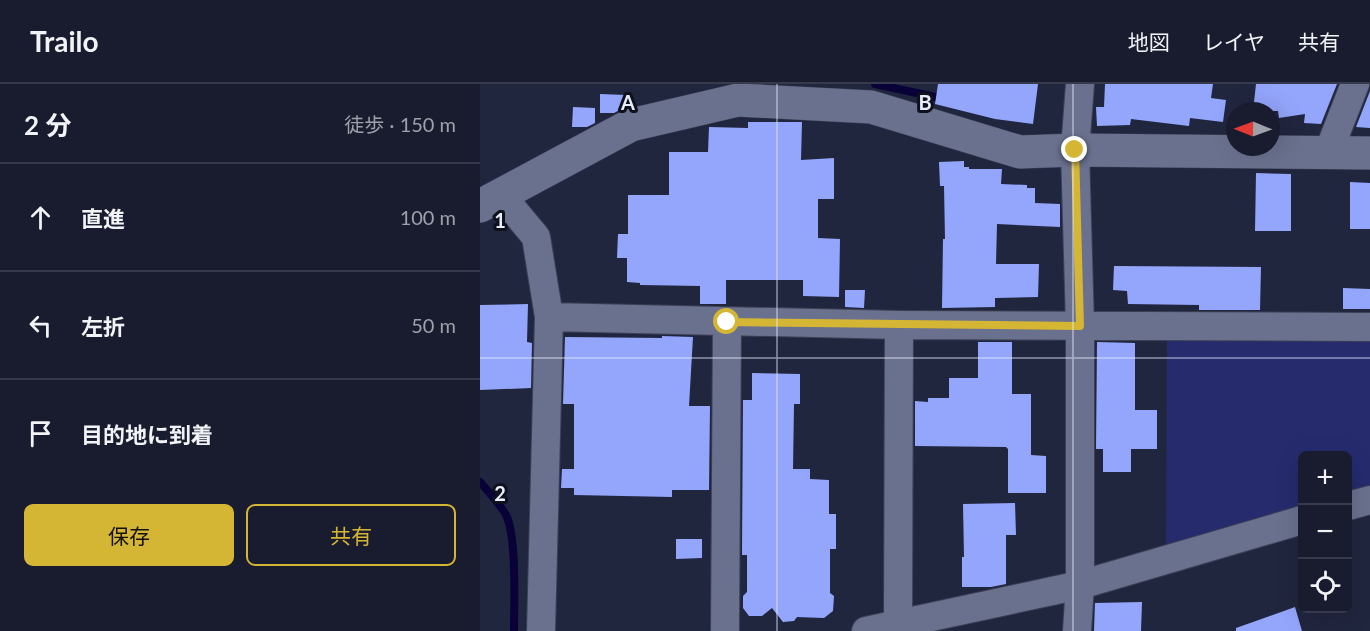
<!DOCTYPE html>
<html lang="ja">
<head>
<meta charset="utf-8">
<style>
  :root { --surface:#191c2f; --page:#222537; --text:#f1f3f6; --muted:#9fa1aa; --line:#373a4b; --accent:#d5b534 }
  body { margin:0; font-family:Lato,"Noto Sans JP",sans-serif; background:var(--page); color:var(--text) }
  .controls { position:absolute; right:18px; bottom:18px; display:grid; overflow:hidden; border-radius:9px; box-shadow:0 6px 24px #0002 }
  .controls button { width:54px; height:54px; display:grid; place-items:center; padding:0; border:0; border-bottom:2px solid var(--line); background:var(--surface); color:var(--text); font:30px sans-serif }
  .compass { position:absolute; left:746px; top:18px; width:54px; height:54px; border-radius:50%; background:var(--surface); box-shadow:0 6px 24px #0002; rotate:271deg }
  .stop { position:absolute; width:18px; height:18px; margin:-14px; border:4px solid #d5b534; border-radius:50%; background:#fff }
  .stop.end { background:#d5b534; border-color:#fff; box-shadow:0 2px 6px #0008 }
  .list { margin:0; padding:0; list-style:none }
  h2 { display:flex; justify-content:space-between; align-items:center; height:78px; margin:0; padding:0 24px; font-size:26px }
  h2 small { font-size:20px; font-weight:400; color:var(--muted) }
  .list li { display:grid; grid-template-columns:39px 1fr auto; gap:18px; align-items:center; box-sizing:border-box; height:108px; padding:0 24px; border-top:2px solid var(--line) }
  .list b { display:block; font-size:22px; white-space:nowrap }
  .list em { font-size:20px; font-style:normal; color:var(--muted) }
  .actions { display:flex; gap:12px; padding:18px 24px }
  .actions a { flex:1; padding:14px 0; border:2px solid var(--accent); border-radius:9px; text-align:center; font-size:21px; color:var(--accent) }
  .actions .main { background:var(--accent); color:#111 }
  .icon { flex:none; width:33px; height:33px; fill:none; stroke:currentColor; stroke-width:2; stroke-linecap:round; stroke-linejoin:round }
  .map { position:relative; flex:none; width:890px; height:547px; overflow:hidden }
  header { display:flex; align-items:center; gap:36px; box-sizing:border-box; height:84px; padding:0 30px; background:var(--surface); border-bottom:2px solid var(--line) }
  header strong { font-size:28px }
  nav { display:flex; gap:33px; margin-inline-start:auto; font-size:21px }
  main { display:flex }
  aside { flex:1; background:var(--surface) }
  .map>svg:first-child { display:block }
</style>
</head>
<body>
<header>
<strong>Trailo</strong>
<nav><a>地図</a><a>レイヤ</a><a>共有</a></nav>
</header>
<main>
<aside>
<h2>2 分<small>徒歩 · 150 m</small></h2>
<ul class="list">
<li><svg class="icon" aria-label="ahead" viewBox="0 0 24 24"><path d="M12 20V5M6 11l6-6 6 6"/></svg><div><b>直進</b></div><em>100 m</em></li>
<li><svg class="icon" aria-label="left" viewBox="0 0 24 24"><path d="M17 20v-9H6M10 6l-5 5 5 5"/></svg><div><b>左折</b></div><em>50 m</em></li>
<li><svg class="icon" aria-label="arrive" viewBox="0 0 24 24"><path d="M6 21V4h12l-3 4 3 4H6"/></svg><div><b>目的地に到着</b></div></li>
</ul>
<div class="actions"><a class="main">保存</a><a>共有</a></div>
</aside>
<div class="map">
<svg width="890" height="547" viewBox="0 0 890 547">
  <rect width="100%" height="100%" fill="#21263f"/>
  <path fill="#252b6d" d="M 890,254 L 890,405 L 868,411 L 868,372 L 822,372 L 822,424 L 686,463 L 687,256 Z"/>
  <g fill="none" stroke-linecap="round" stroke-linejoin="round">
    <path stroke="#080239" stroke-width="8" d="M 395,0 L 465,15
      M 0,398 C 9,408 19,419 26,431 C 37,453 34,520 34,547"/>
  </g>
  <path fill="#94a6fc" d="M 458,0 L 558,0 L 553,40 L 515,35 L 455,20 Z
    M 625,0 L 733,0 L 731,14 L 746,16 L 743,38 L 710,34 L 709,42 L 651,35 L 650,41 L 617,42 L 616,23 L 624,23 Z
    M 776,0 L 857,0 L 841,40 L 824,39 L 825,30 L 799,34 L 798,27 L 773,27 Z
    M 890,7 L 890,44 L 876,43 Z
    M 120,10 L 146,11 L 145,23 L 134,29 L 120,29 Z
    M 93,23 L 115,24 L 115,39 L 107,43 L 92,43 Z
    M 268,38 L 322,38 L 321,76 L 354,74 L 354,115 L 338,115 L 338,154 L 360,155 L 359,213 L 323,212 L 323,196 L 246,196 L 246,220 L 220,220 L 220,202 L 160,201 L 160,199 L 147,198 L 147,174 L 137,174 L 138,150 L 148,150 L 148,111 L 189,111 L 189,68 L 228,68 L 229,43 L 268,44 Z
    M 484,77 L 484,83 L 489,83 L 489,85 L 522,85 L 521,100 L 547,101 L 547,104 L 555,104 L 555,119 L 580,120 L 580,143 L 517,140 L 516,180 L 559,180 L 558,213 L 515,214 L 515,223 L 462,224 L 463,155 L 465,155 L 464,102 L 460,102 L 459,78 Z
    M 776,89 L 811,90 L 811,147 L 775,147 Z
    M 870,98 L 890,99 L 890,145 L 870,145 Z
    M 634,182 L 781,183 L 780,226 L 719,226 L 719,221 L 648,220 L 647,207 L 633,206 Z
    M 863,204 L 890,205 L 890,225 L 863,225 Z
    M 365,206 L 385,206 L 384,224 L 365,223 Z
    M 48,220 L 47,258 L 52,259 L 51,304 L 0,306 L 0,221 Z
    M 182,252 L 213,253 L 209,322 L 230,322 L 229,406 L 192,406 L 192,413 L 94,411 L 94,404 L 81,404 L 82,385 L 94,385 L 94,320 L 83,320 L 85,253 L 182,254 Z
    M 498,258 L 532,258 L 532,310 L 551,310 L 551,371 L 566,372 L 566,409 L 528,409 L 528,365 L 526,363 L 435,362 L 435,317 L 448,318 L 448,314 L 469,314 L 469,294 L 498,294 Z
    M 617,258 L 655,259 L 655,326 L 677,326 L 677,365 L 651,365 L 651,388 L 623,388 L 623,365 L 616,365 Z
    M 272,289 L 320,290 L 320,320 L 314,320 L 313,385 L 330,385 L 330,395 L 349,396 L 349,430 L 356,430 L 356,465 L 350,465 L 350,509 L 354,512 L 353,527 L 344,534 L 317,533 L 314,537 L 303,538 L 292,524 L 282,532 L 269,532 L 263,524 L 263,512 L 267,508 L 267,471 L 262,471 L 263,316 L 272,316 Z
    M 535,419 L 536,451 L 526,451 L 526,500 L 511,503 L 482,503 L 482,473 L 484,473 L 483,420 Z
    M 196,455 L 222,455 L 222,474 L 196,475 Z
    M 662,518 L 661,547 L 614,547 L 615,519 Z
    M 815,523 L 822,547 L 756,547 L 756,544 Z"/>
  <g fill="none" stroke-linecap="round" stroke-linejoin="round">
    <defs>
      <path id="street" d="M 848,69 L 875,0
        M 21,111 L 56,153 L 69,233 L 61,547
        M 69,233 L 419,241 L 890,243
        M 868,422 L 890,416
        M 418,540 L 419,241
        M 245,547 L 247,238
        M 386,547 L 600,501 L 822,436
        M 597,547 L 600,501 L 600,242 L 595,66 L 600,0"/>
      <path id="secondary" d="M 0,122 L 151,41 L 258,16 L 391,23 L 540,68 L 595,66 L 890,69"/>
    </defs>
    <use href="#street" stroke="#3c4055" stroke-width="30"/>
    <use href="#secondary" stroke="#3c4055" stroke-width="34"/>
    <use href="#street" stroke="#6a718e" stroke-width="28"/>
    <use href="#secondary" stroke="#6a718e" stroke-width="33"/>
  </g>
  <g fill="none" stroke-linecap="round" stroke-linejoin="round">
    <path stroke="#d5b534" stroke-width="8" d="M 247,238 L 600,242 L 595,66"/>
  </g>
  <path fill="none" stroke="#e8edfe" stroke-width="1.5" stroke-opacity="0.55" d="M 297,0 L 297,547M 593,0 L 593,547M 0,274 L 890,274"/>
  <g font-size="20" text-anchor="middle" font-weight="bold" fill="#e8edfe" stroke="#0e101b" stroke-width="6" stroke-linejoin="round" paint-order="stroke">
    <text x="148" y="26">A</text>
    <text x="445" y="26">B</text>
    <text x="20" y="144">1</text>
    <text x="20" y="417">2</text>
  </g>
</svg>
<div class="controls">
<button>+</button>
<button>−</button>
<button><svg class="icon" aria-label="locate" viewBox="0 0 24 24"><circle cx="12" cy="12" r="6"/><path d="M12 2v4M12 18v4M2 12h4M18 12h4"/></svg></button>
</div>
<svg class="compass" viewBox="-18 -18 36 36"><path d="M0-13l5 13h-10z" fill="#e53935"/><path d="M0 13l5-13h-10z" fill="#9fa1aa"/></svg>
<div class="stop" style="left:247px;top:238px"></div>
<div class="stop end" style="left:595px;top:66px"></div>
</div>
</main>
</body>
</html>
